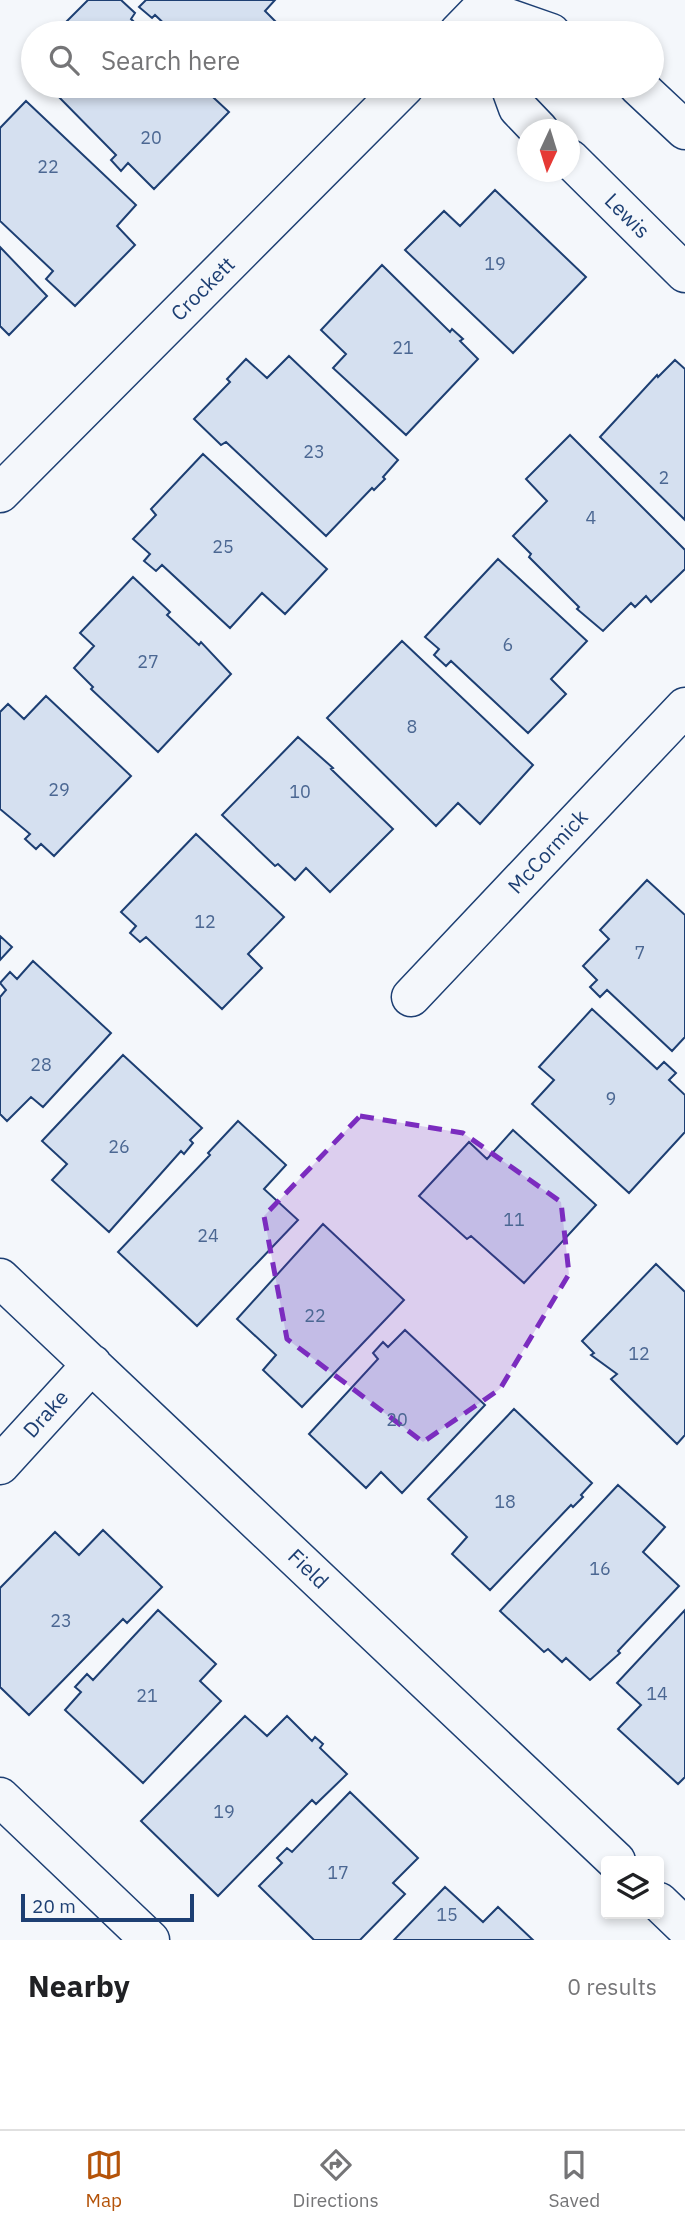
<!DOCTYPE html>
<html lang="en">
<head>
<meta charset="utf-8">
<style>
  :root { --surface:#fff; --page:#f6f6f6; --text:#202124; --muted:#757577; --line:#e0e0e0; --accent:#b45309 }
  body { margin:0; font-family:"IBM Plex Sans",sans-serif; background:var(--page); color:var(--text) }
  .controls { position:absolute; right:21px; bottom:21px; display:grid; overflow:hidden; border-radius:7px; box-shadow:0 4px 10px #0003 }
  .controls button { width:63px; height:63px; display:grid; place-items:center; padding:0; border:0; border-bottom:2px solid var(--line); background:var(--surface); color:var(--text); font:35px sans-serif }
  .compass { position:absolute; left:517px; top:119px; width:63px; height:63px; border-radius:50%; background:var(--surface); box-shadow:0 4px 10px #0003; rotate:184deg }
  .scale { position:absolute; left:21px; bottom:18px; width:173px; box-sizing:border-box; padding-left:7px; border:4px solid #1d3f73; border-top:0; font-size:19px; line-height:24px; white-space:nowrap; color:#1d3f73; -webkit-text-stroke:5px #f4f7fb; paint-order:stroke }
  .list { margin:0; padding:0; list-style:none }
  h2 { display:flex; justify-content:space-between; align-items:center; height:91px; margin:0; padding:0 28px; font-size:30px }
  h2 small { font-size:23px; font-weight:400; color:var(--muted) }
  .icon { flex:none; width:38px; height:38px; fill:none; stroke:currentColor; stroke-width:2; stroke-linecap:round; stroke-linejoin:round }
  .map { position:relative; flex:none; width:685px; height:1940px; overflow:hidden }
  .search { position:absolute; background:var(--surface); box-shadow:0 4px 10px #0003; left:21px; right:21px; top:21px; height:77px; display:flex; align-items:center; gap:18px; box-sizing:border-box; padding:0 24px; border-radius:38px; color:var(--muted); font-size:26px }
  .sheet { height:189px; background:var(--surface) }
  nav { display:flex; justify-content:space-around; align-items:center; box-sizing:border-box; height:98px; border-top:2px solid var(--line); background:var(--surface); font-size:19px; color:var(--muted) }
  nav a { display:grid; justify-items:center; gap:4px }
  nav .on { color:var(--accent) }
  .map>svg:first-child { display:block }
</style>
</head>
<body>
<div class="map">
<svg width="685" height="1940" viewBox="0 0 685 1940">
  <rect width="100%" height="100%" fill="#f4f7fb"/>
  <path fill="#d5e0f0" stroke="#1d3f73" stroke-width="2" d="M 88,0 L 121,0 L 135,13 L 131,19 L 146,33 L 69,33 L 62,26 Z
    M 146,0 L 275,0 L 265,11 L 282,28 L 277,33 L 174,33 L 155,15 L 152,18 L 139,7 Z
    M 201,86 L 229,112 L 154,189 L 128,163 L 121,171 L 111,160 L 116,155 L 49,87 Z
    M 26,101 L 136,205 L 117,226 L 135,245 L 75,306 L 46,279 L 53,271 L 0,221 L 0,128 Z
    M 495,190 L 586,277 L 513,353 L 405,250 L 444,211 L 460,226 Z
    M 0,247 L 47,296 L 9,335 L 0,326 Z
    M 382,265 L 450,332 L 452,329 L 463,339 L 460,341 L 478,359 L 406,435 L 333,368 L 346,354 L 321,330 Z
    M 289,356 L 398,460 L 383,477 L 385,479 L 374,490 L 372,488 L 326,536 L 226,442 L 221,445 L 194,419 L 230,382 L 227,379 L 246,359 L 267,378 Z
    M 675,360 L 685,369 L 685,520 L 600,437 L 657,375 L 658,377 Z
    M 570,435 L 685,550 L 685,569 L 651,602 L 646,596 L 635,607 L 631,603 L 603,631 L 577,609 L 579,607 L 529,557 L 531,554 L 513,536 L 547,501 L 526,479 Z
    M 203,454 L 327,569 L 285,614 L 262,593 L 230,628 L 162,565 L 156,571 L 144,561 L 150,554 L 133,539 L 156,515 L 151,509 Z
    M 498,559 L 587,641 L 551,679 L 566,694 L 528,733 L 451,661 L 446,666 L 434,655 L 439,649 L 425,637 Z
    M 133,577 L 170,612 L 167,615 L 199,645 L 201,642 L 231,674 L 158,752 L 91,689 L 93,687 L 74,668 L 94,646 L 80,633 Z
    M 402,641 L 533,765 L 480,824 L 458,803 L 436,826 L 327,718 Z
    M 46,696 L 131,776 L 54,856 L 41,844 L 36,849 L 25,839 L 30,834 L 0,809 L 0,712 L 8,704 L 24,719 Z
    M 298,737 L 333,768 L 331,769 L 393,829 L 330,892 L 306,868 L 295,880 L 278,864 L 275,866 L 222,815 Z
    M 196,834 L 284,917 L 248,954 L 262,968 L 222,1009 L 146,937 L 140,942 L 130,933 L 136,926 L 121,912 Z
    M 647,880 L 685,915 L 685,1037 L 672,1051 L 607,990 L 600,997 L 590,987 L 597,980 L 583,966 L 609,939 L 600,930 Z
    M 0,936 L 12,947 L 0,960 Z
    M 33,961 L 111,1033 L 43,1107 L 31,1097 L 7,1121 L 0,1114 L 0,997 L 6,990 L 0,983 L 10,972 L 17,979 Z
    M 592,1009 L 657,1069 L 664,1062 L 676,1073 L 669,1080 L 685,1095 L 685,1132 L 629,1193 L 532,1104 L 554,1080 L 539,1067 Z
    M 123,1055 L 202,1128 L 190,1140 L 193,1143 L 184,1154 L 181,1151 L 109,1232 L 52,1180 L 67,1164 L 42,1141 Z
    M 238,1121 L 286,1165 L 264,1189 L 298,1220 L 197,1326 L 118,1252 L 210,1155 L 208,1153 Z
    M 513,1130 L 596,1205 L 524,1283 L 471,1236 L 467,1239 L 419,1196 L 469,1142 L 487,1159 Z
    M 323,1224 L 404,1300 L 302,1407 L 263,1370 L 276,1355 L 237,1319 Z
    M 656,1264 L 685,1292 L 685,1435 L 677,1444 L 611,1379 L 617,1374 L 591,1355 L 594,1353 L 582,1341 Z
    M 405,1330 L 485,1405 L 402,1493 L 381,1472 L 366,1488 L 309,1434 L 378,1359 L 373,1353 L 383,1342 L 388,1347 Z
    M 514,1409 L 592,1483 L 581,1495 L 583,1497 L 573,1507 L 571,1505 L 490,1590 L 452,1554 L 467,1537 L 428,1499 Z
    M 618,1485 L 665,1527 L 643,1552 L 679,1586 L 618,1651 L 620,1653 L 590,1680 L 566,1658 L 562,1662 L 548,1649 L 544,1652 L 500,1611 Z
    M 103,1530 L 162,1587 L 127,1623 L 123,1619 L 29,1715 L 0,1687 L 0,1588 L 55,1532 L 79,1555 Z
    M 158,1610 L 216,1664 L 200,1681 L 221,1701 L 143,1783 L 65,1710 L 81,1692 L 75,1687 L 87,1674 L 93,1680 Z
    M 685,1610 L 685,1777 L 678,1784 L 618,1729 L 641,1705 L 617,1683 Z
    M 245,1716 L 267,1736 L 287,1716 L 312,1741 L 315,1737 L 323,1744 L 320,1748 L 347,1774 L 316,1804 L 312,1800 L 218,1896 L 141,1821 Z
    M 350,1792 L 418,1858 L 393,1883 L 405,1894 L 360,1940 L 314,1940 L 259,1886 L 282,1863 L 277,1858 L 287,1848 L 292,1852 Z
    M 445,1887 L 483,1922 L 498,1907 L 533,1940 L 394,1940 Z"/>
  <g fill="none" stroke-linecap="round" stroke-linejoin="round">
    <defs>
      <path id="street" d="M 458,33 L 490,0
        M 0,493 L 405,86
        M 411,997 L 685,707
        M 0,1278 L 616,1861
        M 0,1465 L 92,1364
        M 0,1797 L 150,1940
        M 659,1902 L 685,1927"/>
      <path id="secondary" d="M 482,9 L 551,33
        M 510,86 L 518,108 L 539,130
        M 638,86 L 685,130
        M 570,159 L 685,273"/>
    </defs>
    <use href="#street" stroke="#1d3f73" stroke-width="41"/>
    <use href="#secondary" stroke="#1d3f73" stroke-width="41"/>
    <use href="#street" stroke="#f4f7fb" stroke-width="38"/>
    <use href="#secondary" stroke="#f4f7fb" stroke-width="38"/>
  </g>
  <path fill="#7b2cbf" fill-opacity="0.2" stroke="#7b2cbf" stroke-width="5" stroke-dasharray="14 9" stroke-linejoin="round" d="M 360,1116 L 463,1133 L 561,1202 L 569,1274 L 500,1389 L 423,1442 L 287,1339 L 264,1216 Z"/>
  <g text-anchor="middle" stroke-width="5" stroke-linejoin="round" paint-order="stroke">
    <g font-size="18" fill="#4b6792">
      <text x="151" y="144">20</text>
      <text x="48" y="173">22</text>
      <text x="495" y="270">19</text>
      <text x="403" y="354">21</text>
      <text x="314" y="458">23</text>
      <text x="664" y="484">2</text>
      <text x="591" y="524">4</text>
      <text x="223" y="553">25</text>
      <text x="508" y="651">6</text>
      <text x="148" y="668">27</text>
      <text x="412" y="733">8</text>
      <text x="59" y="796">29</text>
      <text x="300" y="798">10</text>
      <text x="205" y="928">12</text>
      <text x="640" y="959">7</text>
      <text x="41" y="1071">28</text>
      <text x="611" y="1105">9</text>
      <text x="119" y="1153">26</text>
      <text x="514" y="1226">11</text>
      <text x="208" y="1242">24</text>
      <text x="315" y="1322">22</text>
      <text x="639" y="1360">12</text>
      <text x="397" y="1426">20</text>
      <text x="505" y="1508">18</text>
      <text x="600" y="1575">16</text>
      <text x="61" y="1627">23</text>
      <text x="657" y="1700">14</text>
      <text x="147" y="1702">21</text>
      <text x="224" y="1818">19</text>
      <text x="338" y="1879">17</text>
      <text x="447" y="1921">15</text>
    </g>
    <g font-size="21" fill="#1d3f73" stroke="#f4f7fb">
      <text transform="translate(627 216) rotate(45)" y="7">Lewis</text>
      <text transform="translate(203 289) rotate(-45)" y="7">Crockett</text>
      <text transform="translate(548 852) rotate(-47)" y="7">McCormick</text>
      <text transform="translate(46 1414) rotate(-48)" y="7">Drake</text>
      <text transform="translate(308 1569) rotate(44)" y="7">Field</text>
    </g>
  </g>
</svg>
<div class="controls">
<button><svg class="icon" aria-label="layers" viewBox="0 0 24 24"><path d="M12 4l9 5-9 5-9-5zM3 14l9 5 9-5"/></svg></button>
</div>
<svg class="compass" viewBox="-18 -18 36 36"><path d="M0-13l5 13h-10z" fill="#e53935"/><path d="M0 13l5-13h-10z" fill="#757577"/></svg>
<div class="scale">20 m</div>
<div class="search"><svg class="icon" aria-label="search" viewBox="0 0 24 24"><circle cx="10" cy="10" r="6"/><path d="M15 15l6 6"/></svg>Search here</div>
</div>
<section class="sheet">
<h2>Nearby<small>0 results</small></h2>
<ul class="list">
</ul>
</section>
<nav>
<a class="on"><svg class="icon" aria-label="map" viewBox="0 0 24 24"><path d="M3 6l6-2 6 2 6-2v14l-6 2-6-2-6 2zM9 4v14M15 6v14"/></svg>Map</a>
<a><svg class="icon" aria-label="directions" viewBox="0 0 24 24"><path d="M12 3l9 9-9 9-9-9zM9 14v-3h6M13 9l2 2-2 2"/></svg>Directions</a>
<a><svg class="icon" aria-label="saved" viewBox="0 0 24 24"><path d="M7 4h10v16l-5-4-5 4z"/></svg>Saved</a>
</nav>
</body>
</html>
